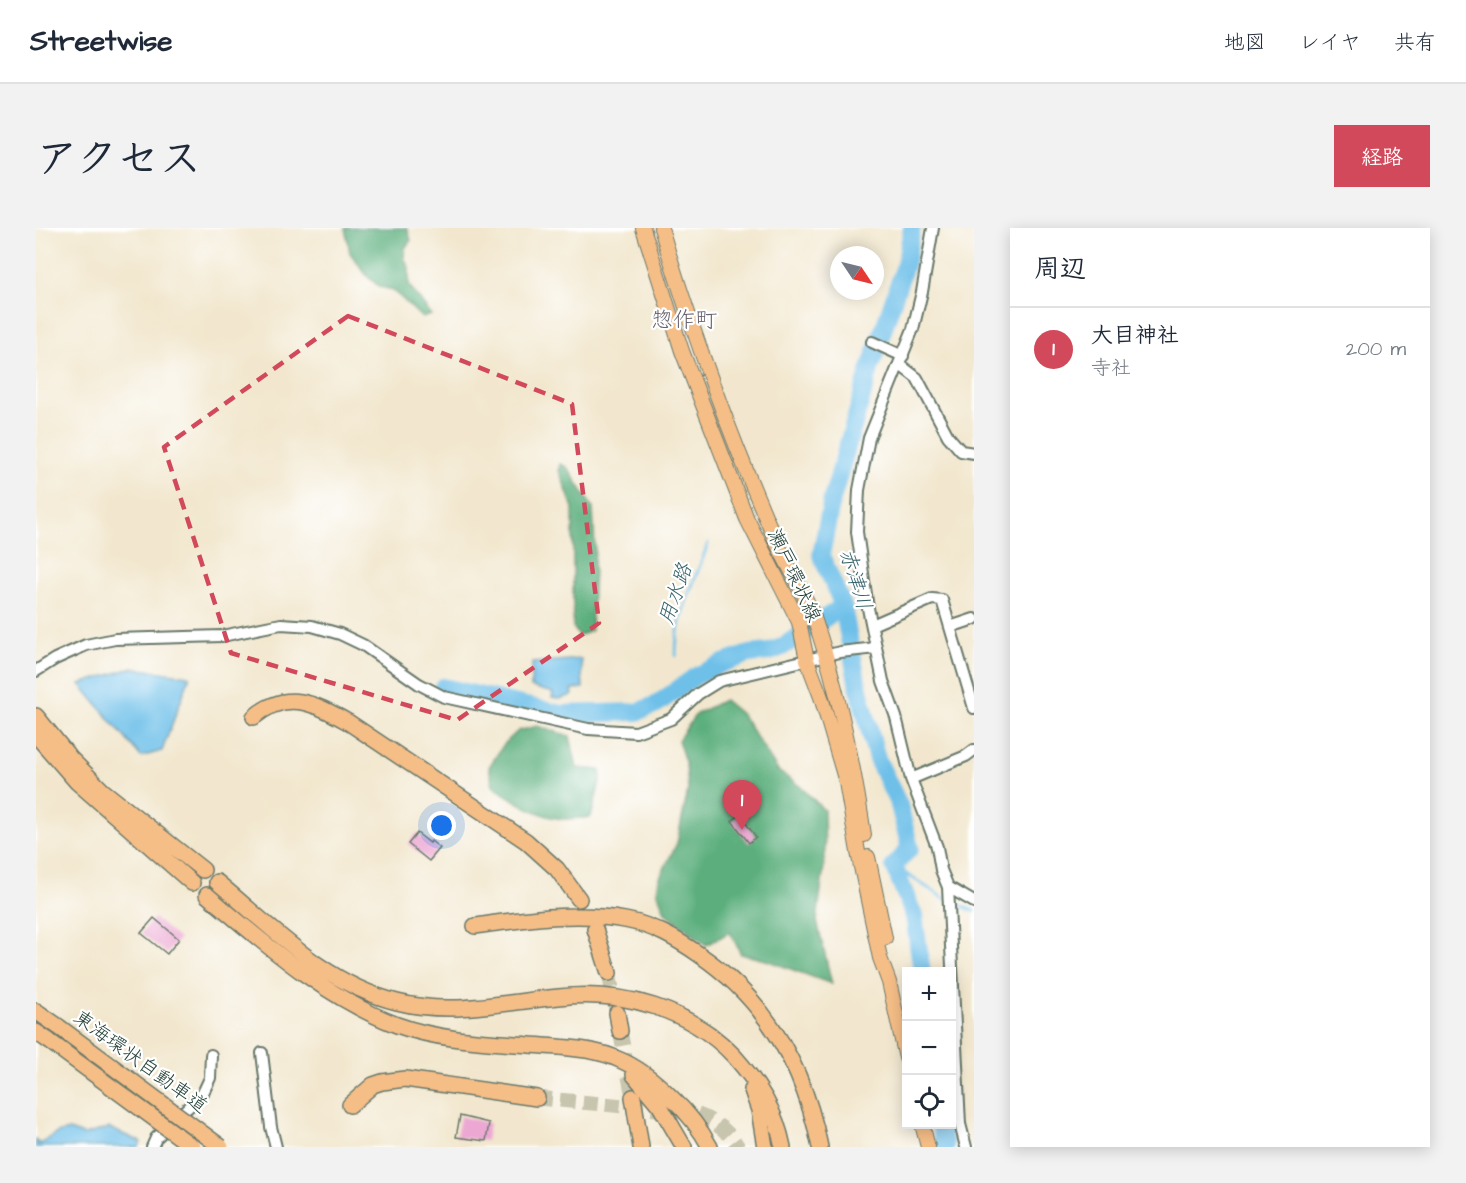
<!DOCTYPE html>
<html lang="ja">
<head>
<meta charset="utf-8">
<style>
  :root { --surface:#fff; --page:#f2f2f3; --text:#1f2937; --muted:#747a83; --line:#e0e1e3; --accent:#d1495b }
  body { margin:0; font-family:"Architects Daughter","Klee One",sans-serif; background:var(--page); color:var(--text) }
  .controls { position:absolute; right:18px; bottom:18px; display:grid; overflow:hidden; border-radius:0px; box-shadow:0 3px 15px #0003 }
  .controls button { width:54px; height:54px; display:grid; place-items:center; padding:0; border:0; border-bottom:2px solid var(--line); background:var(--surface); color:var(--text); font:30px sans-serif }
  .compass { position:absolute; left:794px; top:18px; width:54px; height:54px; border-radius:50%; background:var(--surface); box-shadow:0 3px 15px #0003; rotate:125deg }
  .you { position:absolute; left:406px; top:598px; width:21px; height:21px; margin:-15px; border:4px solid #fff; border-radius:50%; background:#1a73e8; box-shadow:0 0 0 9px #1a73e833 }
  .badge { display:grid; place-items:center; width:39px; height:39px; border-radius:50%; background:var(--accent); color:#fff; font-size:20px; font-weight:700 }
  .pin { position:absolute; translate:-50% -50px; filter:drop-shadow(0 2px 3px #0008) }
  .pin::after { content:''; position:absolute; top:32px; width:21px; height:18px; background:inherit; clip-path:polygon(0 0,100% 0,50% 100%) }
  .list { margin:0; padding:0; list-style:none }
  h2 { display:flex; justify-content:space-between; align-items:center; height:78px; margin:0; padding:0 24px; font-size:26px }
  h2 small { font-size:20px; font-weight:400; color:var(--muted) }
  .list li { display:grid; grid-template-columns:39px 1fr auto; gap:18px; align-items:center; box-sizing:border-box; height:84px; padding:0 24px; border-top:2px solid var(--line) }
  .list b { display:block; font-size:22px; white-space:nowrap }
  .list p { margin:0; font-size:20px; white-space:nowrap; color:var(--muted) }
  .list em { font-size:20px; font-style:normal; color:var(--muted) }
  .icon { flex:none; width:33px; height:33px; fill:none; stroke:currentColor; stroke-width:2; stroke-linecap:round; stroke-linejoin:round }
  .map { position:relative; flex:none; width:938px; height:919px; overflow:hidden; border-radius:0px }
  header { display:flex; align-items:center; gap:36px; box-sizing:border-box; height:84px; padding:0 30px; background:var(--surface); border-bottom:2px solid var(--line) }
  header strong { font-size:28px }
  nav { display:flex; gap:33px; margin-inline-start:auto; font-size:21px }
  .intro { display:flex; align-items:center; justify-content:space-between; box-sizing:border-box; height:144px; padding:0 36px }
  h1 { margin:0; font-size:42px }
  .button { padding:15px 27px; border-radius:0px; background:var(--accent); color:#fff; font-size:21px; font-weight:700 }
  main { display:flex; gap:36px; padding:0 36px }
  aside { flex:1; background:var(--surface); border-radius:0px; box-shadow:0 3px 15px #0003 }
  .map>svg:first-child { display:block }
</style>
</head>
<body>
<header>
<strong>Streetwise</strong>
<nav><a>地図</a><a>レイヤ</a><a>共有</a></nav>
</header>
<div class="intro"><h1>アクセス</h1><a class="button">経路</a></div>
<main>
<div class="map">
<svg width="938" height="919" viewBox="0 0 938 919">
  <rect width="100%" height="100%" fill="#fff"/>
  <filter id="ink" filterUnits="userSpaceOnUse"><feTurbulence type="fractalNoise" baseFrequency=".0167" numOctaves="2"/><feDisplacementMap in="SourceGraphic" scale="12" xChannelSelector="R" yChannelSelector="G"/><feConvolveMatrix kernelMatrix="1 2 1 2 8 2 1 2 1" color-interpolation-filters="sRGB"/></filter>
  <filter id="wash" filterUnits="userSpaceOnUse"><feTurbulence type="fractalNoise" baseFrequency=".008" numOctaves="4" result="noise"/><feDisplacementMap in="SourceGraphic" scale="24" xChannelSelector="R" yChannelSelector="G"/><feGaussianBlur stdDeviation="1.35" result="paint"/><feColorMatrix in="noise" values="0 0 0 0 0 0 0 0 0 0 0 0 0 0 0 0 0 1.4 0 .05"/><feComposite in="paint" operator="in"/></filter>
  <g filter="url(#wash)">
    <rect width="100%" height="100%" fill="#f2e7ce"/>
    <path fill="#5caf7d" stroke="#3e7658" stroke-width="1.5" d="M 309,0 L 371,0 L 375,12 L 369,20 L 368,30 L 373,39 L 373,57 L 395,87 L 386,90 L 357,62 L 344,59 L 332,49 L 314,25 Z
      M 524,236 L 531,239 L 557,280 L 559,320 L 555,403 L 543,408 L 537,399 L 537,280 L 523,242 Z
      M 688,472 L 706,487 L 742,543 L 765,559 L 788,582 L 789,630 L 781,693 L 796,756 L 730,732 L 705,726 L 694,704 L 670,717 L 629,684 L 621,663 L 623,651 L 641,615 L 652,562 L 650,537 L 642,512 L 660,486 Z
      M 501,498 L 534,508 L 541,540 L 564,542 L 565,550 L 555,589 C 545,590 535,591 526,591 C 502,589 476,571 457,558 L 453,539 L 468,516 L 482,503 Z"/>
    <path fill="#6ec0e9" stroke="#467e8e" stroke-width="1.5" d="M 545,431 L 547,460 L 536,462 L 537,467 L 523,471 L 516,470 L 517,465 L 495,459 L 496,435 Z
      M 96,440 L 154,448 L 126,523 L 105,529 L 44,456 Z
      M 73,900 L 105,914 L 103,919 L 0,919 L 0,912 L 4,916 L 21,905 L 33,902 L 48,907 Z"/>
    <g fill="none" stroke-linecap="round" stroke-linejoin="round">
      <path stroke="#6ec0e9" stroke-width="3" d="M 640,428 C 639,388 660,353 672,315
        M 858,638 L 909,671
        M 915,673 L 938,683"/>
      <path stroke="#6ec0e9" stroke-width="18" d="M 876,0 L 870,34 L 833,144 L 796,271 L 785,327 L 807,378 L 821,453 L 841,531 L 863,577 L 874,620 L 858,638 L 878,688 L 886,744
        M 407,459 L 525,486 L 601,484 L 621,476 L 660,448 L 687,435 L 713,426 L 733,424 L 746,419 L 807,378
        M 904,896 L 909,919"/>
    </g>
    <g id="blocks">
      <path fill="#eca8d3" d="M 704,587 L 720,609 L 713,615 L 696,593 Z
        M 381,605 L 394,615 L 395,613 L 404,620 L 393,633 L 372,616 Z
        M 118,690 L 143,711 L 131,726 L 105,705 Z
        M 424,888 L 453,895 L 450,913 L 420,909 Z"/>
    </g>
  </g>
  <g filter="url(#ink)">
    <use href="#blocks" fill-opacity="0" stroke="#69786a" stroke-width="1.5"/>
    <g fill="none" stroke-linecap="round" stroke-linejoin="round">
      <path stroke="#c8c5af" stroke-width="15" stroke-dasharray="15 8" stroke-linecap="butt" d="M 573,745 L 580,782
        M 584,803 L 597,869
        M 501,870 L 653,884 C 673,890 691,900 702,919"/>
      <defs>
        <path id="minor" d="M 897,0 L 886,64 L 877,101 L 833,210 L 823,262 L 821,304 L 832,380 L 847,453 L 860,489 L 875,551 L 901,619 L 905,642 L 912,659 L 924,896 L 930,919
          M 836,114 L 867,128
          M 864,137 L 881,150 L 912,208 L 925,223 L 938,225
          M 836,397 L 896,371 L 906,372 L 938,480
          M 914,399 L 938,391
          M 0,443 L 19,431 L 50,417 L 79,411 L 186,408 L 245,396 L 276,398 L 304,406 L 327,417 L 383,456 L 408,469 L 552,501 L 600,504 L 635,491 L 662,466 L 683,453 L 804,424 L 840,420
          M 875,551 L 930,528 L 938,522
          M 912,659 L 938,674
          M 226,825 L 235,899 L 240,919
          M 116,919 L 120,910 L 167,865 L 174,850 L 175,827"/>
        <path id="major" d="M 607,0 L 646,123 L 711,291 L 763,394 L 771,432 L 785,469 L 810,554 L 822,624 L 844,730 L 853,754 L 870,830
          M 625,0 C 656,104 693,205 736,304 C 748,333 767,360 778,390 C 802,460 817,533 828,607
          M 832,629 L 849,710
          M 886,896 L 892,919"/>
        <path id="highway" d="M 0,488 L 34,530 L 67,563 L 167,642
          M 218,489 C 251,461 278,475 312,494 L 490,613 L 521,641 L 543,671
          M 0,507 L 41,554 L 156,655
          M 181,654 C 237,700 288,756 361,774 C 416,788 468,774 523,769 C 587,762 654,781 698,828 C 722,855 740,883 747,919
          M 171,667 C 229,716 288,769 361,797 C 408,814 459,814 508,818 C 534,820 561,821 584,832 C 603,840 620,854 635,869 C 650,883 664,900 674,919
          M 439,698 C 489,691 539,683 589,692 C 617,697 641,711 664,727 C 731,773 768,839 784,919
          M 559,701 L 573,745
          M 0,783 L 23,799
          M 581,785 L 584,803
          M 0,804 L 13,813
          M 598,847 L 624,878 L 648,919
          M 716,862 L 723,882 L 729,919
          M 597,869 L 605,919
          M 314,877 L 337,857 L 346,854 L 369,851 L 501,870"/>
      </defs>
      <use href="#minor" stroke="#69786a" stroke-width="14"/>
      <use href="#major" stroke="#69786a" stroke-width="16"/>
      <use href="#highway" stroke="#69786a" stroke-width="18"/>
      <use href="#minor" stroke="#fff" stroke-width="10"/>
      <use href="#major" stroke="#f6be87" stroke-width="14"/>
      <use href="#highway" stroke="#f6be87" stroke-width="15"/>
      <defs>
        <path id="highway-bridge" d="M 23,799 L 185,919
          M 13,813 L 157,919"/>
      </defs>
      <use href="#highway-bridge" stroke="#69786a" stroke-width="18" stroke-linecap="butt"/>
      <use href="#highway-bridge" stroke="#f6be87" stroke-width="15"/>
    </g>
  </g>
  <path fill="none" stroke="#d1495b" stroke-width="4.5" stroke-dasharray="12 8" stroke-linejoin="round" d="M 312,88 L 536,176 L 563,395 L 421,492 L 195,425 L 128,219 Z"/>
  <g text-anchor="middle" stroke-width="4.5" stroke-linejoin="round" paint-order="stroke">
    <g font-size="20" fill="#1f3d34" stroke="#fff">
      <text transform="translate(759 347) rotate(65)" y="7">瀬戸環状線</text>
      <text transform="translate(105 833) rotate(36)" y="7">東海環状自動車道</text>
    </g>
    <g font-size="21" font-style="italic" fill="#37646a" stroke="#fff">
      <text transform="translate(820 351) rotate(73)" y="7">赤津川</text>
      <text transform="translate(639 366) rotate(-71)" y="7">用水路</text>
    </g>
    <g font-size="22" fill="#67626c" stroke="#fff">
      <text x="648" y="99">惣作町</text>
    </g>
  </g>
</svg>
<div class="controls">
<button>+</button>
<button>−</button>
<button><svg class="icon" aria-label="locate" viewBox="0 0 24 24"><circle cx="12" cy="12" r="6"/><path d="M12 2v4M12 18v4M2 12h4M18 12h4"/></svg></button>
</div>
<svg class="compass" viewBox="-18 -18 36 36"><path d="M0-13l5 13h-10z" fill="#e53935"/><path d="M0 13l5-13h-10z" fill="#747a83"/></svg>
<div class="you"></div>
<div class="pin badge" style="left:706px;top:602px">1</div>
</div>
<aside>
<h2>周辺<small></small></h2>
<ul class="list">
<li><span class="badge">1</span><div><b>大目神社</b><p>寺社</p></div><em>200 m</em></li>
</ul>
</aside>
</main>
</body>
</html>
